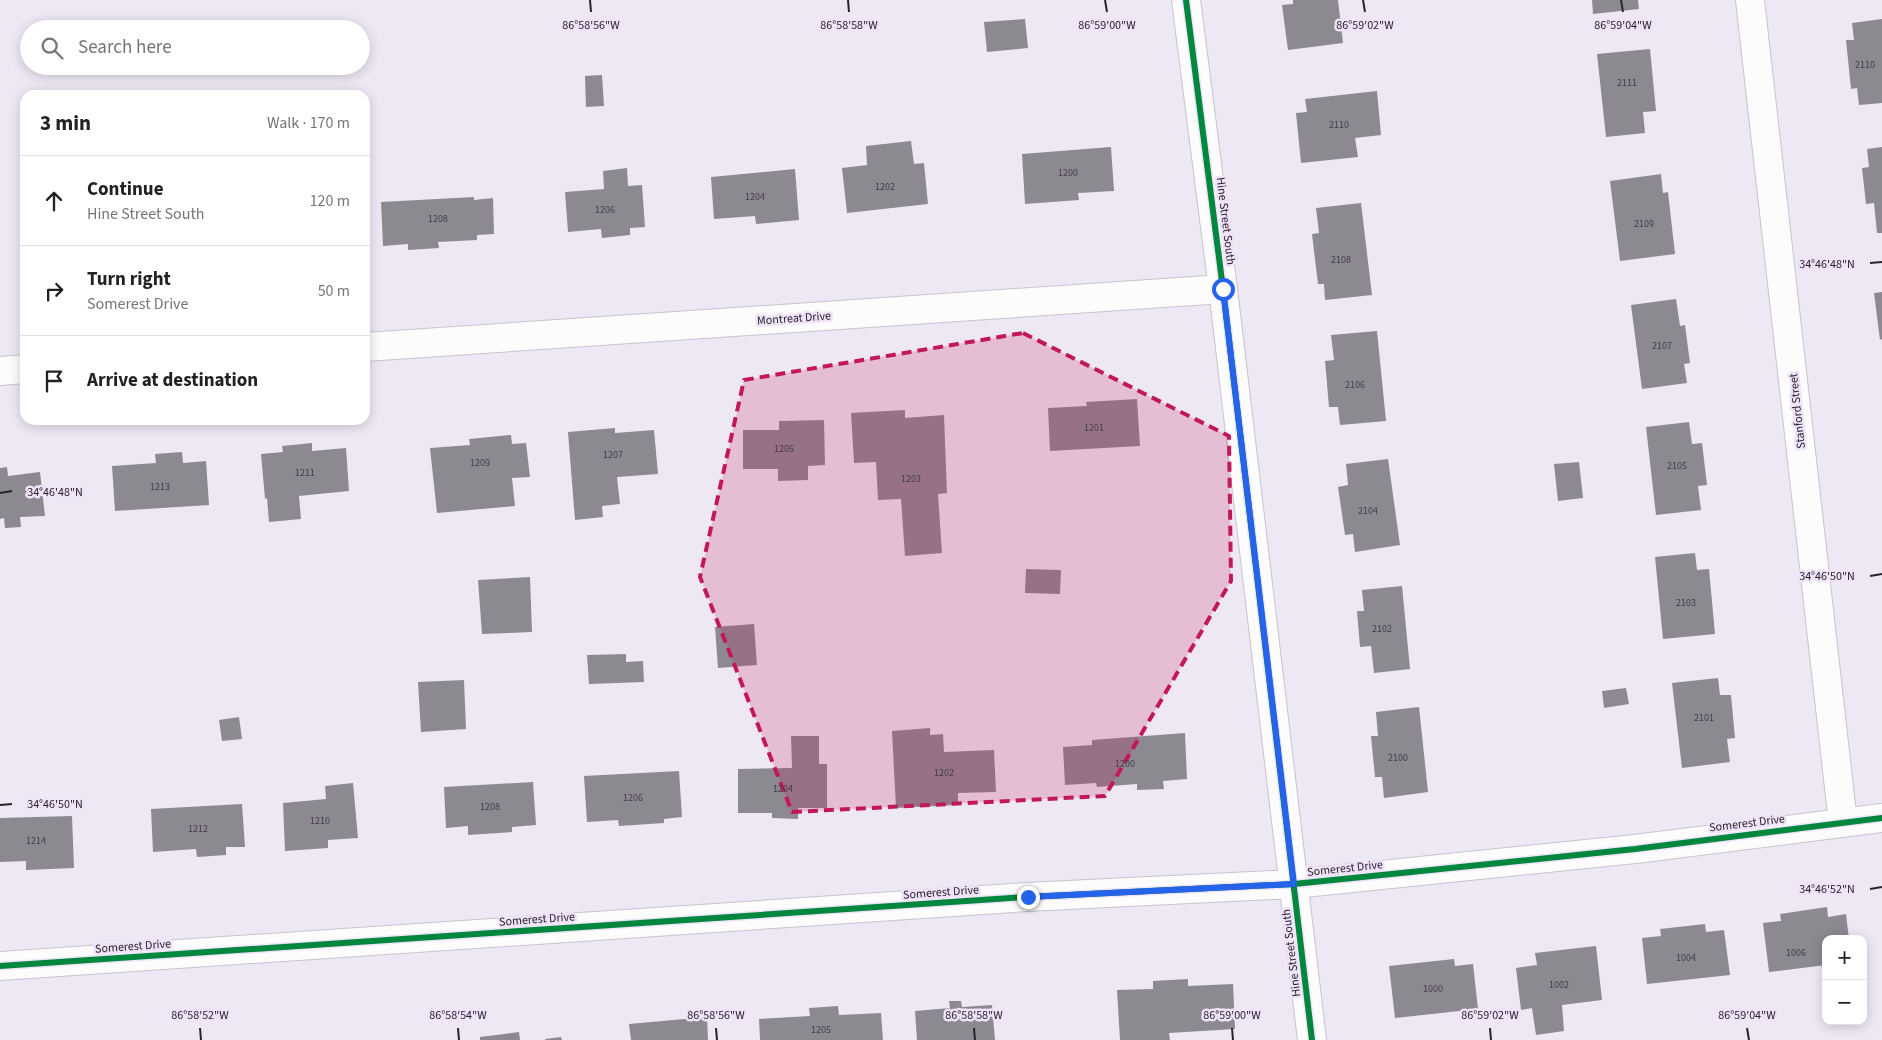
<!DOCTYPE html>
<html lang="en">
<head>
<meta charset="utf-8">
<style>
  :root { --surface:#fff; --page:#f6f6f6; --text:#222; --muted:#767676; --line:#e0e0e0 }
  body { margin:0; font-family:"Source Sans 3",sans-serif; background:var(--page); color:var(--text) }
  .controls { position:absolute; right:15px; bottom:15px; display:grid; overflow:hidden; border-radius:10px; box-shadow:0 2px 12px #0003 }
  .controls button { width:45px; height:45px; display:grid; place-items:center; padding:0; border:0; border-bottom:1px solid var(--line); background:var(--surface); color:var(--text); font:25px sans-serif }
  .stop { position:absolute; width:15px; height:15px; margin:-11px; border:4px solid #2563eb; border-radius:50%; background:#fff }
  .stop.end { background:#2563eb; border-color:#fff; box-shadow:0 1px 5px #0008 }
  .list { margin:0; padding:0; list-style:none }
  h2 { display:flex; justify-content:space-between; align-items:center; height:65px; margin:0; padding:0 20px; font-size:21px }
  h2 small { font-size:16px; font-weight:400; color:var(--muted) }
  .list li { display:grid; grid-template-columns:32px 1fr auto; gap:15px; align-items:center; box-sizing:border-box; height:90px; padding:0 20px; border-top:1px solid var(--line) }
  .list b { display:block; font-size:19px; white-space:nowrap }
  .list p { margin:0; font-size:16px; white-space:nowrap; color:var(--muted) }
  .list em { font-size:16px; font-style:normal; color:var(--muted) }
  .icon { flex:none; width:28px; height:28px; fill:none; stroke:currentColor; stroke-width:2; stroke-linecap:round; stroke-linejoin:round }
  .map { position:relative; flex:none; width:1882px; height:1040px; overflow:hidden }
  .search { position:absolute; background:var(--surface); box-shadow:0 2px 12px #0003; left:20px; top:20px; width:350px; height:55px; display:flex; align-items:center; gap:12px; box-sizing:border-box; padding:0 18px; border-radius:28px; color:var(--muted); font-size:19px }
  .panel { position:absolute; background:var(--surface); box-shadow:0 2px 12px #0003; left:20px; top:90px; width:350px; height:335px; border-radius:15px }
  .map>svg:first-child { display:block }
</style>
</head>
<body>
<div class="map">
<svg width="1882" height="1040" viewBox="0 0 1882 1040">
  <rect width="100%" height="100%" fill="#eee8f4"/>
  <path fill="#8d8991" d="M 1293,0 L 1338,0 L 1343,43 L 1288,50 L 1282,5 L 1293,4 Z
    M 1592,0 L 1638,0 L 1639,9 L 1593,14 Z
    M 1025,19 L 1028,48 L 987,52 L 984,22 Z
    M 1882,19 L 1882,103 L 1859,105 L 1857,88 L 1851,89 L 1846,40 L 1854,40 L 1852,23 Z
    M 1650,49 L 1656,111 L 1643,112 L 1645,133 L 1606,137 L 1597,54 Z
    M 602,75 L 604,106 L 586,107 L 585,76 Z
    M 1377,91 L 1381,135 L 1355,138 L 1358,157 L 1301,163 L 1296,113 L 1307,112 L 1305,99 Z
    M 911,141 L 914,164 L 924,163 L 928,204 L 847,213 L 842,168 L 867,165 L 866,146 Z
    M 1111,147 L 1114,191 L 1078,193 L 1079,200 L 1025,204 L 1022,154 Z
    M 1882,147 L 1882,233 L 1877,233 L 1874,203 L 1866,204 L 1862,168 L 1869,167 L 1867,149 Z
    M 627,168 L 628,186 L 642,185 L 645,227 L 630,228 L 630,235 L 602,238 L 601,229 L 568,232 L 565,192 L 604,189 L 603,171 Z
    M 795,169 L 799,220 L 756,224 L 755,216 L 714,219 L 711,177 Z
    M 1661,174 L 1663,193 L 1668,192 L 1675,254 L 1620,261 L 1610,181 Z
    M 474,197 L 474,200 L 493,198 L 494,234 L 477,235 L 477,240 L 438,242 L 439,248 L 408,250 L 408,244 L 383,246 L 381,202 Z
    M 1361,203 L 1372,295 L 1325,300 L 1324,284 L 1318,284 L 1312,234 L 1319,233 L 1316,208 Z
    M 1882,292 L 1882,339 L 1880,340 L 1874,293 Z
    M 1676,299 L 1680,326 L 1685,325 L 1690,363 L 1684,364 L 1687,383 L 1642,389 L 1631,305 Z
    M 1377,331 L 1386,421 L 1340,425 L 1338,407 L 1329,407 L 1325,361 L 1334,360 L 1331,335 Z
    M 1137,399 L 1140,446 L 1050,451 L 1048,408 L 1087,406 L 1086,402 Z
    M 905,410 L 905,418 L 944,415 L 947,493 L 938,494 L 942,553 L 905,556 L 901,499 L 878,500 L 876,462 L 854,463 L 851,413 Z
    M 824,420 L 825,465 L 808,466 L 808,480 L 778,481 L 778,469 L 743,469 L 743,430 L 779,430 L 779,421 Z
    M 1689,422 L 1692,444 L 1702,443 L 1707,485 L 1698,486 L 1701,510 L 1656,515 L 1646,427 Z
    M 615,428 L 615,433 L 654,430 L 658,474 L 617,477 L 620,504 L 602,506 L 603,517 L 575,520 L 568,432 Z
    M 511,435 L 512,444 L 526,443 L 530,477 L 512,478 L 515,506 L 437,513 L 430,448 L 470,445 L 469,439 Z
    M 312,443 L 312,451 L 346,448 L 349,491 L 299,496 L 301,519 L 269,522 L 267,498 L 265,499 L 261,454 L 283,452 L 282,446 Z
    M 182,452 L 183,463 L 206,461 L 209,505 L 115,511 L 112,466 L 156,463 L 155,454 Z
    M 1388,459 L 1400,545 L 1355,552 L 1353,534 L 1345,535 L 1338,487 L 1348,485 L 1346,464 Z
    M 1579,462 L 1583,498 L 1558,501 L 1554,464 Z
    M 7,467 L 8,476 L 40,472 L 45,516 L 20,517 L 21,527 L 5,528 L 4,518 L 0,519 L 0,468 Z
    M 1695,553 L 1697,570 L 1709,569 L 1715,634 L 1663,639 L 1655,557 Z
    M 1026,569 L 1061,570 L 1060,594 L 1025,593 Z
    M 530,577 L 532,632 L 482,634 L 478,580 Z
    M 1402,586 L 1410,669 L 1374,673 L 1371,646 L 1360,647 L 1357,611 L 1364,611 L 1362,590 Z
    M 754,624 L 757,665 L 718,668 L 715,627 Z
    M 626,654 L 626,662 L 643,661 L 644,682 L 589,684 L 587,655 Z
    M 1718,678 L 1720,695 L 1731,695 L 1735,738 L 1727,739 L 1730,762 L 1682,768 L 1672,683 Z
    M 464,680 L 466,729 L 421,732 L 418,682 Z
    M 1626,688 L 1629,704 L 1604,708 L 1602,691 Z
    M 1419,707 L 1428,792 L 1384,798 L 1382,777 L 1375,777 L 1371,736 L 1378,736 L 1376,712 Z
    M 239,717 L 242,739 L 222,741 L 219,720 Z
    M 930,728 L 930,735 L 943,734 L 944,752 L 994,750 L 996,792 L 958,793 L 958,805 L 896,808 L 892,731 Z
    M 1185,733 L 1187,779 L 1163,781 L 1164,789 L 1137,790 L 1137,784 L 1097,787 L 1096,783 L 1065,785 L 1063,747 L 1092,745 L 1092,740 Z
    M 791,736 L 819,736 L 819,764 L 827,764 L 827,808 L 798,808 L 798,819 L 772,818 L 772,813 L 738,813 L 738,769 L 792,768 Z
    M 679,771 L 682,817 L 664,819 L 664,823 L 619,826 L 618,820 L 587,822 L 584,776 Z
    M 533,782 L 536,825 L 512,827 L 512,832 L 468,835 L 468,826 L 446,828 L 444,787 Z
    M 353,783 L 358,838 L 328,840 L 328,848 L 285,851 L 283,803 L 326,799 L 325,786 Z
    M 242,804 L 245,847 L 226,847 L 226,855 L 197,857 L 196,849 L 153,852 L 151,809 Z
    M 72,816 L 74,868 L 26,870 L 26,861 L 0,862 L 0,818 Z
    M 1827,907 L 1828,917 L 1846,914 L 1849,939 L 1826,939 L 1826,965 L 1769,972 L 1763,923 L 1781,921 L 1780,914 Z
    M 1705,924 L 1706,932 L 1724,930 L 1730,975 L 1647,984 L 1642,938 L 1661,936 L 1660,929 Z
    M 1596,946 L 1602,1000 L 1562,1005 L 1564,1031 L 1536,1035 L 1532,1008 L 1521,1010 L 1516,968 L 1537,965 L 1535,953 Z
    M 1454,959 L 1455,966 L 1473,964 L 1478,1009 L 1395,1018 L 1389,966 Z
    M 1188,979 L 1188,986 L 1233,984 L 1235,1029 L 1169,1033 L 1170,1040 L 1120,1040 L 1117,990 L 1153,989 L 1153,981 Z
    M 949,1001 L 961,1001 L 962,1007 L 992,1005 L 995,1040 L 917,1040 L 915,1011 L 950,1008 Z
    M 838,1006 L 839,1015 L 881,1013 L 883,1040 L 760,1040 L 759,1019 L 810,1016 L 809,1008 Z
    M 707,1017 L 708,1040 L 631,1040 L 629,1024 Z
    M 519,1032 L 520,1040 L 480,1040 L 480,1037 Z
    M 561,1037 L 562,1040 L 545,1040 L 545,1039 Z"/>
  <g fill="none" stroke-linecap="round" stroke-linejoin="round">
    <defs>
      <path id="minor" d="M 1750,0 L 1843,823
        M 365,347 L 1223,289
        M 0,371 L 25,369
        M 0,966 L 1027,897 L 1294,884 L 1635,849 L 1882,818"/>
      <path id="tertiary" d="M 1186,0 L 1223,289 L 1312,1040"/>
    </defs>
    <use href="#minor" stroke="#c8c3cc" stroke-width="30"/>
    <use href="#tertiary" stroke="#c8c3cc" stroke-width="30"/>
    <use href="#minor" stroke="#fcfcfd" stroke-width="28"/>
    <use href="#tertiary" stroke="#fcfcfd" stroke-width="28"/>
    <defs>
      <path id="cycleway" d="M 1186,0 L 1223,289 L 1312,1040
        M 0,966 L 1027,897 L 1294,884 L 1635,849 L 1882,818"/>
    </defs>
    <use href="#cycleway" stroke="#efe3f9" stroke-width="9"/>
    <use href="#cycleway" stroke="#00873e" stroke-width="6"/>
  </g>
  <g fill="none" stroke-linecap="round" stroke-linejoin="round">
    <path stroke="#2563eb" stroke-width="6" d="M 1028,897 L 1294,884 L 1223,289"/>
  </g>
  <path fill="#c2185b" fill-opacity="0.2" stroke="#c2185b" stroke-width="4" stroke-dasharray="10 6" stroke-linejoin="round" d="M 1023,333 L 1229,436 L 1231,581 L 1105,796 L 792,812 L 700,577 L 744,380 Z"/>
  <path fill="none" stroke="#29242c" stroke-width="2" d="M 590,0 L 591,12M 848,0 L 849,12M 1105,0 L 1107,12M 1363,0 L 1365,12M 1621,0 L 1623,12M 1870,263 L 1882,262M 0,493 L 12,491M 1870,576 L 1882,574M 0,805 L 12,804M 1870,889 L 1882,887M 200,1028 L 201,1040M 458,1028 L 459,1040M 716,1028 L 717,1040M 974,1028 L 975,1040M 1232,1028 L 1233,1040M 1490,1028 L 1491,1040M 1747,1028 L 1749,1040"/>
  <g text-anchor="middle" stroke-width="5" stroke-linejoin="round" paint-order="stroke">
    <g font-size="10" fill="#423d45">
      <text x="1865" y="68">2110</text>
      <text x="1627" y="86">2111</text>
      <text x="1339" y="128">2110</text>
      <text x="1068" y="176">1200</text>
      <text x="885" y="190">1202</text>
      <text x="755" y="200">1204</text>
      <text x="605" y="213">1206</text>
      <text x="438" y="222">1208</text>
      <text x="1644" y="227">2109</text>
      <text x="1341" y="263">2108</text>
      <text x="1662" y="349">2107</text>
      <text x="1355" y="388">2106</text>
      <text x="1094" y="431">1201</text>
      <text x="784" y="452">1205</text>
      <text x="613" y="458">1207</text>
      <text x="480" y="466">1209</text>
      <text x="1677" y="469">2105</text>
      <text x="305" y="476">1211</text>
      <text x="911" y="482">1203</text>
      <text x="160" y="490">1213</text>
      <text x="1368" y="514">2104</text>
      <text x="1686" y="606">2103</text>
      <text x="1382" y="632">2102</text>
      <text x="1704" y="721">2101</text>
      <text x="1398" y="761">2100</text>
      <text x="1125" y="767">1200</text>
      <text x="944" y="776">1202</text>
      <text x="783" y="792">1204</text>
      <text x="633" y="801">1206</text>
      <text x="490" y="810">1208</text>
      <text x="320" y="824">1210</text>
      <text x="198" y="832">1212</text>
      <text x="36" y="844">1214</text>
      <text x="1796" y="956">1006</text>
      <text x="1686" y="961">1004</text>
      <text x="1559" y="988">1002</text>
      <text x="1433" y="992">1000</text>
      <text x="821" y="1033">1205</text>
    </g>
    <g font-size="12" fill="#29242c" stroke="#efe3f9">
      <text transform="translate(1226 221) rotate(83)" y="4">Hine Street South</text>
      <text transform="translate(794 318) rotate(-4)" y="4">Montreat Drive</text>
      <text transform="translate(1797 411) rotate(-96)" y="4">Stanford Street</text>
      <text transform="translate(1747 823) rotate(-7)" y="4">Somerest Drive</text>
      <text transform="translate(1345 868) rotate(-6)" y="4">Somerest Drive</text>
      <text transform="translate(941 892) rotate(-4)" y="4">Somerest Drive</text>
      <text transform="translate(537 919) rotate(-4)" y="4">Somerest Drive</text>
      <text transform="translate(133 946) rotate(-4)" y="4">Somerest Drive</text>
      <text transform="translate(1291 953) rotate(-97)" y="4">Hine Street South</text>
    </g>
  </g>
  <g font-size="12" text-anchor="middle" fill="#29242c" stroke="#efe3f9" stroke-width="5" stroke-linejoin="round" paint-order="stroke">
    <text x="591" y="29">86°58'56"W</text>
    <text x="849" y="29">86°58'58"W</text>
    <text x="1107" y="29">86°59'00"W</text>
    <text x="1365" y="29">86°59'02"W</text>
    <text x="1623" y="29">86°59'04"W</text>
    <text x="1827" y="268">34°46'48"N</text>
    <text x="55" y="496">34°46'48"N</text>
    <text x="1827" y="580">34°46'50"N</text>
    <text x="55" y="808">34°46'50"N</text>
    <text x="1827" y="893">34°46'52"N</text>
    <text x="200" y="1019">86°58'52"W</text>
    <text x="458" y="1019">86°58'54"W</text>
    <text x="716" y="1019">86°58'56"W</text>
    <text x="974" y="1019">86°58'58"W</text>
    <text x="1232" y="1019">86°59'00"W</text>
    <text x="1490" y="1019">86°59'02"W</text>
    <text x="1747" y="1019">86°59'04"W</text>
  </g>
</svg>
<div class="controls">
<button>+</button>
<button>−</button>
</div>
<div class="stop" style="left:1223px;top:289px"></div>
<div class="stop end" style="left:1028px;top:897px"></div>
<div class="search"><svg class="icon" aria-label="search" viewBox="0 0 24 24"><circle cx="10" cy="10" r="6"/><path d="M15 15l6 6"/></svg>Search here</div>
<section class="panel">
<h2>3 min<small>Walk · 170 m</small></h2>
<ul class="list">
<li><svg class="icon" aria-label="ahead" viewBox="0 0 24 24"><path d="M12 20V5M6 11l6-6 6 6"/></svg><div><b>Continue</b><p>Hine Street South</p></div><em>120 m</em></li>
<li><svg class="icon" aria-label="right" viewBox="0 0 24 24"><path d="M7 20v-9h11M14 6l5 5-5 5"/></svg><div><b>Turn right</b><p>Somerest Drive</p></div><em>50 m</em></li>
<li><svg class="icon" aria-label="arrive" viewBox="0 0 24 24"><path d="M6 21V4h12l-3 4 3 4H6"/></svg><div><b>Arrive at destination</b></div></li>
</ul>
</section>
</div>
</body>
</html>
